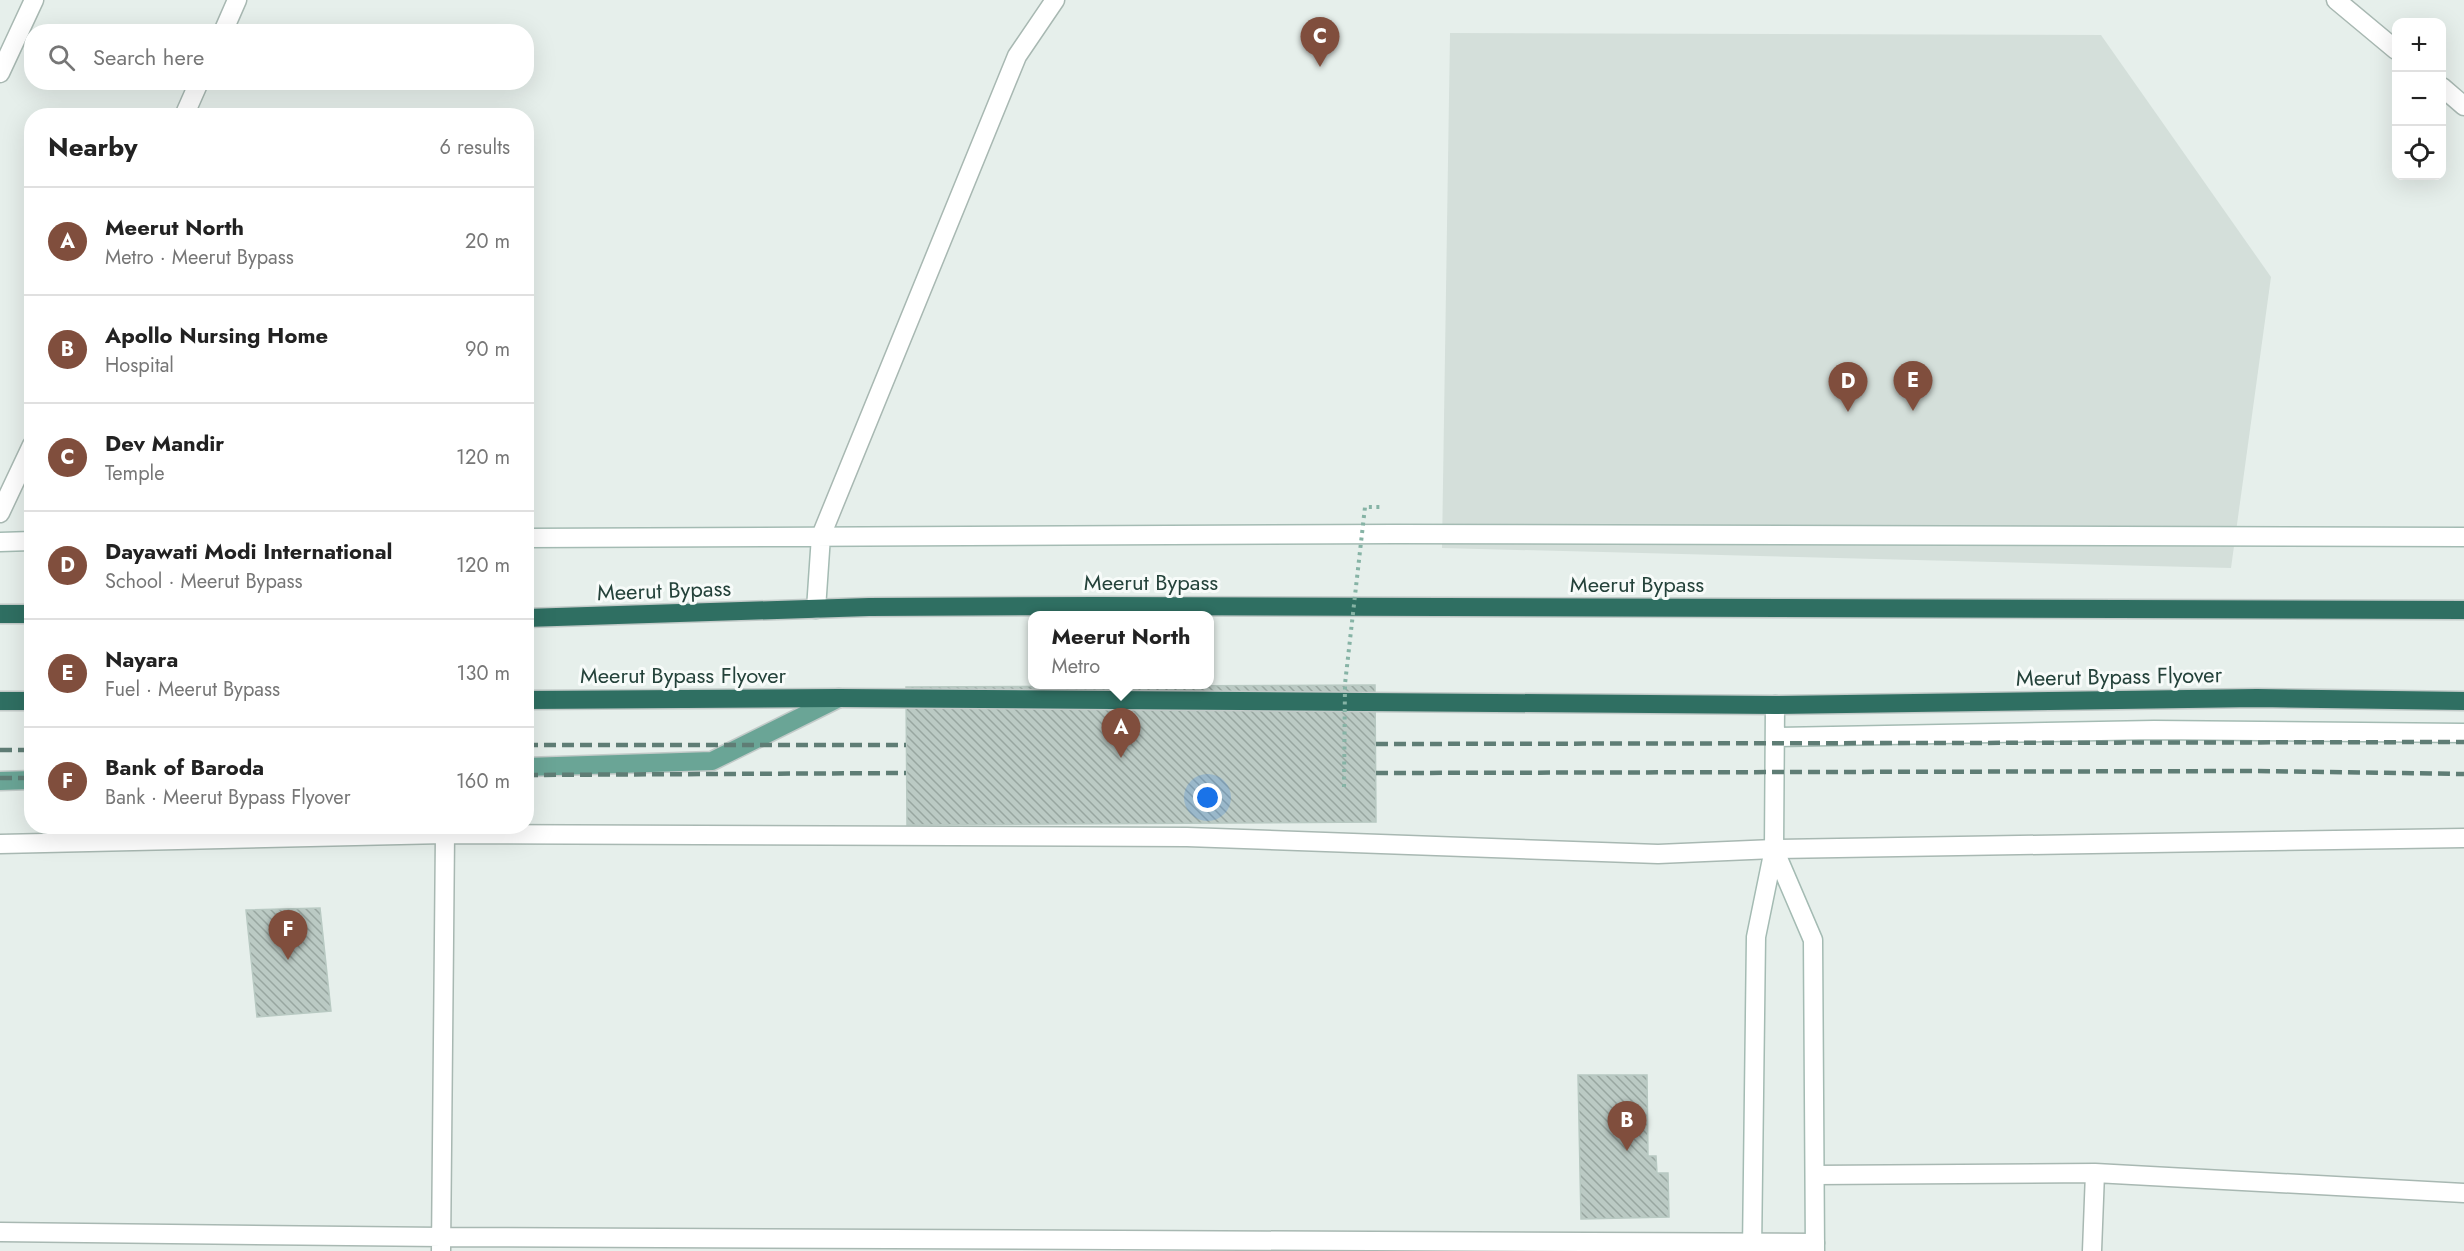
<!DOCTYPE html>
<html lang="en">
<head>
<meta charset="utf-8">
<style>
  :root { --surface:#fff; --page:#f6f6f6; --text:#222; --muted:#767676; --line:#e0e0e0; --accent:#804e3d }
  body { margin:0; font-family:Jost,sans-serif; background:var(--page); color:var(--text) }
  .controls { position:absolute; right:18px; top:18px; display:grid; overflow:hidden; border-radius:12px; box-shadow:0 6px 24px #0002 }
  .controls button { width:54px; height:54px; display:grid; place-items:center; padding:0; border:0; border-bottom:2px solid var(--line); background:var(--surface); color:var(--text); font:30px sans-serif }
  .you { position:absolute; left:1208px; top:798px; width:21px; height:21px; margin:-15px; border:4px solid #fff; border-radius:50%; background:#1a73e8; box-shadow:0 0 0 9px #1a73e833 }
  .badge { display:grid; place-items:center; width:39px; height:39px; border-radius:50%; background:var(--accent); color:#fff; font-size:20px; font-weight:700 }
  .pin { position:absolute; translate:-50% -50px; filter:drop-shadow(0 2px 3px #0008) }
  .pin::after { content:''; position:absolute; top:32px; width:21px; height:18px; background:inherit; clip-path:polygon(0 0,100% 0,50% 100%) }
  .popup { position:absolute; left:1028px; top:611px; width:186px; height:78px; box-sizing:border-box; display:grid; place-content:center; border-radius:12px; background:var(--surface); filter:drop-shadow(0 2px 4px #0005); font-size:20px; white-space:nowrap; color:var(--muted) }
  .popup b { font-size:22px; color:var(--text) }
  .popup::after { content:''; position:absolute; left:50%; top:100%; margin-left:-12px; border:12px solid transparent; border-top-color:var(--surface) }
  .list { margin:0; padding:0; list-style:none }
  h2 { display:flex; justify-content:space-between; align-items:center; height:78px; margin:0; padding:0 24px; font-size:26px }
  h2 small { font-size:20px; font-weight:400; color:var(--muted) }
  .list li { display:grid; grid-template-columns:39px 1fr auto; gap:18px; align-items:center; box-sizing:border-box; height:108px; padding:0 24px; border-top:2px solid var(--line) }
  .list b { display:block; font-size:22px; white-space:nowrap }
  .list p { margin:0; font-size:20px; white-space:nowrap; color:var(--muted) }
  .list em { font-size:20px; font-style:normal; color:var(--muted) }
  .icon { flex:none; width:33px; height:33px; fill:none; stroke:currentColor; stroke-width:2; stroke-linecap:round; stroke-linejoin:round }
  .map { position:relative; flex:none; width:2464px; height:1251px; overflow:hidden }
  .search { position:absolute; background:var(--surface); box-shadow:0 6px 24px #0002; left:24px; top:24px; width:510px; height:66px; display:flex; align-items:center; gap:15px; box-sizing:border-box; padding:0 21px; border-radius:24px; color:var(--muted); font-size:22px }
  .panel { position:absolute; background:var(--surface); box-shadow:0 6px 24px #0002; left:24px; top:108px; width:510px; height:726px; border-radius:24px }
  .map>svg:first-child { display:block }
</style>
</head>
<body>
<div class="map">
<svg width="2464" height="1251" viewBox="0 0 2464 1251">
  <defs>
    <pattern id="building-back-hatch" width="6" height="6" patternUnits="userSpaceOnUse" patternTransform="scale(1.5)"><rect width="6" height="6" fill="#bbcac4"/><path d="M-1 5l2 2M0 0l6 6M5-1l2 2" fill="none" stroke="#98a6a0"/></pattern>
  </defs>
  <rect width="100%" height="100%" fill="#e6efeb"/>
  <path fill="#d4dfda" d="M 1450,33 L 2101,35 L 2271,277 L 2231,568 L 1442,548 Z"/>
  <path fill="url(#building-back-hatch)" stroke="#b8c9c2" stroke-width="1.5" d="M 1375,685 L 1376,822 L 907,825 L 906,687 Z
    M 320,908 L 331,1011 L 257,1017 L 246,910 Z
    M 1578,1075 L 1647,1075 L 1648,1156 L 1656,1156 L 1657,1173 L 1668,1173 L 1669,1217 L 1581,1219 Z"/>
  <g fill="none" stroke-linecap="round" stroke-linejoin="round">
    <defs>
      <path id="street" d="M 2336,0 L 2396,50
        M 223,32 L 237,0
        M 0,73 L 34,0
        M 2442,87 L 2464,106
        M 184,116 L 199,82
        M 0,513 L 32,445
        M 821,536 L 1017,56 L 1055,0
        M 0,844 L 445,834 L 1187,837 L 1658,854 L 1774,849 L 2464,838
        M 2095,1173 L 2464,1193
        M 1815,1175 L 2095,1173 L 2092,1251
        M 0,1232 L 441,1237 L 1815,1243
        M 441,1251 L 445,834"/>
      <path id="secondary" d="M 526,538 L 1395,534 L 2464,537
        M 0,542 L 32,541
        M 816,609 L 821,536
        M 1775,737 L 2154,730 L 2464,733
        M 1774,849 L 1813,940 L 1815,1251
        M 1752,1251 L 1756,937 L 1774,849 L 1775,705"/>
      <path id="primary" d="M 526,767 L 712,761 L 839,698
        M 0,781 L 32,780"/>
      <path id="highway" d="M 0,614 L 32,614
        M 526,618 L 869,607 L 1098,606 L 2464,610
        M 526,700 L 839,698 L 1775,705 L 2257,698 L 2464,701
        M 0,701 L 32,701"/>
    </defs>
    <use href="#street" stroke="#a8b8b2" stroke-width="21"/>
    <use href="#secondary" stroke="#a4bbb3" stroke-width="21"/>
    <use href="#primary" stroke="#c2cac8" stroke-width="21"/>
    <use href="#highway" stroke="#c2cac8" stroke-width="21"/>
    <use href="#street" stroke="#fff" stroke-width="18"/>
    <use href="#secondary" stroke="#fff" stroke-width="18"/>
    <use href="#primary" stroke="#6aa596" stroke-width="18"/>
    <use href="#highway" stroke="#2f6f62" stroke-width="18"/>
    <path stroke="#5f7d75" stroke-width="4.5" stroke-dasharray="12 6" stroke-linecap="butt" d="M 1376,744 L 2464,742
      M 526,745 L 906,745
      M 0,750 L 32,750
      M 1376,773 L 2258,771 L 2464,774
      M 526,775 L 906,773
      M 0,778 L 32,778"/>
    <path stroke="#86b3a5" stroke-width="4" stroke-dasharray="3 4.5" stroke-linecap="butt" d="M 1344,787 L 1345,684 L 1365,507 L 1380,507"/>
  </g>
  <g text-anchor="middle" stroke-width="6" stroke-linejoin="round" paint-order="stroke">
    <g font-size="22" fill="#24423a" stroke="#f7fbf9">
      <text x="1151" y="590">Meerut Bypass</text>
      <text x="1637" y="592">Meerut Bypass</text>
      <text transform="translate(664 590) rotate(-2)" y="8">Meerut Bypass</text>
      <text x="683" y="683">Meerut Bypass Flyover</text>
      <text transform="translate(2119 676) rotate(-1)" y="8">Meerut Bypass Flyover</text>
    </g>
  </g>
</svg>
<div class="controls">
<button>+</button>
<button>−</button>
<button><svg class="icon" aria-label="locate" viewBox="0 0 24 24"><circle cx="12" cy="12" r="6"/><path d="M12 2v4M12 18v4M2 12h4M18 12h4"/></svg></button>
</div>
<div class="you"></div>
<div class="pin badge" style="left:1121px;top:758px">A</div>
<div class="popup"><b>Meerut North</b>Metro</div>
<div class="pin badge" style="left:1627px;top:1151px">B</div>
<div class="pin badge" style="left:1320px;top:67px">C</div>
<div class="pin badge" style="left:1848px;top:412px">D</div>
<div class="pin badge" style="left:1913px;top:411px">E</div>
<div class="pin badge" style="left:288px;top:960px">F</div>
<div class="search"><svg class="icon" aria-label="search" viewBox="0 0 24 24"><circle cx="10" cy="10" r="6"/><path d="M15 15l6 6"/></svg>Search here</div>
<section class="panel">
<h2>Nearby<small>6 results</small></h2>
<ul class="list">
<li><span class="badge">A</span><div><b>Meerut North</b><p>Metro · Meerut Bypass</p></div><em>20 m</em></li>
<li><span class="badge">B</span><div><b>Apollo Nursing Home</b><p>Hospital</p></div><em>90 m</em></li>
<li><span class="badge">C</span><div><b>Dev Mandir</b><p>Temple</p></div><em>120 m</em></li>
<li><span class="badge">D</span><div><b>Dayawati Modi International</b><p>School · Meerut Bypass</p></div><em>120 m</em></li>
<li><span class="badge">E</span><div><b>Nayara</b><p>Fuel · Meerut Bypass</p></div><em>130 m</em></li>
<li><span class="badge">F</span><div><b>Bank of Baroda</b><p>Bank · Meerut Bypass Flyover</p></div><em>160 m</em></li>
</ul>
</section>
</div>
</body>
</html>
